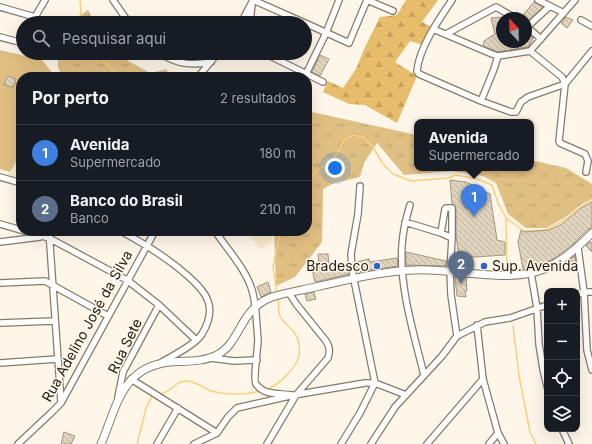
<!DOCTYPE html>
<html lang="pt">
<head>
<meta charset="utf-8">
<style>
  :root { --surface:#171b24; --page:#20242c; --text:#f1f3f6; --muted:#9ea1a6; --line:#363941; --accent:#2b63d0 }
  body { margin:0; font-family:Inter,sans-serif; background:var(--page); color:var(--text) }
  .controls { position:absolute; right:12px; bottom:12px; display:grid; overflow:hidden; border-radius:8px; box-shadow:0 4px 16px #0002 }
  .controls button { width:36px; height:36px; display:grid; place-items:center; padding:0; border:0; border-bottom:1px solid var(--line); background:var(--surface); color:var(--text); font:20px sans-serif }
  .compass { position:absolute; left:496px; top:12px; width:36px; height:36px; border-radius:50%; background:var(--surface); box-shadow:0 4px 16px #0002; rotate:338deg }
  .you { position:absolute; left:335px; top:168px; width:14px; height:14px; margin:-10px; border:3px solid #fff; border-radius:50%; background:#1a73e8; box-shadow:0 0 0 6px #1a73e833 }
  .badge { display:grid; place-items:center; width:26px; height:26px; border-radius:50%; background:var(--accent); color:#fff; font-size:13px; font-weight:700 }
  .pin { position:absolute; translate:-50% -33px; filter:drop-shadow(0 1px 2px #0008) }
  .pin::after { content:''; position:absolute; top:21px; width:14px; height:12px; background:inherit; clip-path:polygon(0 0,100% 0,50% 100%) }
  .popup { position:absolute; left:414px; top:119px; width:120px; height:52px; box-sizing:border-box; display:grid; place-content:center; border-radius:8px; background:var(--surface); filter:drop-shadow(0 1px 3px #0005); font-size:13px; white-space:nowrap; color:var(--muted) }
  .popup b { font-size:15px; color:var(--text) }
  .popup::after { content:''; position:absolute; left:50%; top:100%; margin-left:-8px; border:8px solid transparent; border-top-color:var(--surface) }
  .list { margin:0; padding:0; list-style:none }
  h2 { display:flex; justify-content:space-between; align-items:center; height:52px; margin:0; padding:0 16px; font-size:17px }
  h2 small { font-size:13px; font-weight:400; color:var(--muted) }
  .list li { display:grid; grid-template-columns:26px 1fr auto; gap:12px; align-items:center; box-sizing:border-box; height:56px; padding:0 16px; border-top:1px solid var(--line) }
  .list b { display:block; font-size:15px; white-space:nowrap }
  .list p { margin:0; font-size:13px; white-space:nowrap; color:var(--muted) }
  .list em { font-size:13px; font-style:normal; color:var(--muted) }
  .icon { flex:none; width:22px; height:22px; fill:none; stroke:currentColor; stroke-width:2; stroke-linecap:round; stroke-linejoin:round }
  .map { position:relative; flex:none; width:592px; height:444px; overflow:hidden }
  .search { position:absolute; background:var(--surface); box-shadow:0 4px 16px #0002; left:16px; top:16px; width:296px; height:44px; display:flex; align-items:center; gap:10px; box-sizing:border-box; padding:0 14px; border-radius:22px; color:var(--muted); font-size:15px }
  .panel { position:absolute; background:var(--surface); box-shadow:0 4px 16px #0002; left:16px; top:72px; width:296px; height:164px; border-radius:16px }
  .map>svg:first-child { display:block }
</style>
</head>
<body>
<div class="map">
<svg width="592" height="444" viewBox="0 0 592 444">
  <defs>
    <pattern id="grass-tufts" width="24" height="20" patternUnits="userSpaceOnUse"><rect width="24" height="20" fill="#e0bf83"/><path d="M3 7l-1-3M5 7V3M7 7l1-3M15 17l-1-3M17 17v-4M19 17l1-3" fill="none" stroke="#c0a470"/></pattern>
    <pattern id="forest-firs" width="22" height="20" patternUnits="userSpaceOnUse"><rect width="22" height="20" fill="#e7bc6a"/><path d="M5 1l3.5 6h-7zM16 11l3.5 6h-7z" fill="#c6a15b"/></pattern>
    <pattern id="building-back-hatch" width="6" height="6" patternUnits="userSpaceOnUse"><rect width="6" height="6" fill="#e1d4be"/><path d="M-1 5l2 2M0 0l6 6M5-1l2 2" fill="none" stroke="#c1b5a2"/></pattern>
  </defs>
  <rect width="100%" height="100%" fill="#fef6e8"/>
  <path fill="#faeacc" d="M 16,161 L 21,163 L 21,181 L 7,177 Z
    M 247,231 L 274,231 L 270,244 L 260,250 Z"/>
  <path fill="url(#grass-tufts)" d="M 88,10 L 95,23 L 69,23 Z
    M 58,53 L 114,53 L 150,73 L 167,69 L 168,77 L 63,77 L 58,68 Z
    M 307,111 L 417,135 L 417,168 L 531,168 L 531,160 L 566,168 L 592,184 L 592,199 L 582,204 L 564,218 L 546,228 L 526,228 L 508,214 L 496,183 L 483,176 L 452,171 L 404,175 L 377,143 L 364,163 L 360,177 L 334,183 L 323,189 L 322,242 L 295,277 L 276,286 L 274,231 L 307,231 Z"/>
  <path fill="url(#forest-firs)" d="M 406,0 L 438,0 L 422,22 L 430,26 L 423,45 L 410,41 L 395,62 L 417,76 L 397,123 L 365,105 L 349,104 L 323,92 L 328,81 L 343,88 L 356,69 L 365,47 L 380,17 L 397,15 Z"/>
  <path fill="#e0bf83" d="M 0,50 L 42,60 L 56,77 L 21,77 L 21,163 L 16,162 L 10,172 L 0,169 Z"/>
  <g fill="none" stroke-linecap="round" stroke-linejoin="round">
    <path stroke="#fbcf7d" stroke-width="1.5" d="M 78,23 L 81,12 L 80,0
      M 94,53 L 120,77
      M 307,180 L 318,170 L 334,159 L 345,139 L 353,135 L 364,138 L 373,147 L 383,164 L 393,174 L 411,181 L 448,178 L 456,175 L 477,179 L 492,185 L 498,203 L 506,218 L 524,231 L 546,230 L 566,219 L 575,211 L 590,201 L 592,201
      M 506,218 L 507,270
      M 277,294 L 273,267 L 280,231
      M 513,326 L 519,375 L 530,432 L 536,444
      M 266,390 C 277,386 297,368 299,355 C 300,352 299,344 298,340 C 295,329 284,325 280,316 C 278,311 279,303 278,298
      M 159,394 C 171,394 174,380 188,381 C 196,382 204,388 211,391 C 226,395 246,395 260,391
      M 137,444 L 147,405 L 153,395"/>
  </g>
  <path fill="url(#building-back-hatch)" stroke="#a29681" d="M 534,2 L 543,7 L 528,21 L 523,15 Z
    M 502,17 L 502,42 L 526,42 L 526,32 L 533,38 L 528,47 L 498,52 L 483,46 L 484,41 L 495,34 L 491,18 Z
    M 566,17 L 573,20 L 567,28 L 561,23 Z
    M 320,55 L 329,59 L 320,76 L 312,72 Z
    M 7,76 L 16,79 L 13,87 L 4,85 Z
    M 450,180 L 466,182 L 490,194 L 497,240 L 505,242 L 505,255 L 459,258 L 456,235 L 456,208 L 455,206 L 452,204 Z
    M 592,202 L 592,228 L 588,229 L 572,245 L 555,258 L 542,264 L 523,269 L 518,242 L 521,230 L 524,232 L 549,230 L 562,224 L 581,208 Z
    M 590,242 L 592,243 L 592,252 L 586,246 Z
    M 406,252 L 446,261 L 446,266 L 406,265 Z
    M 318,254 L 328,254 L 330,271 L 347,265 L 349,274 L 315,282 L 311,265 L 319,262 Z
    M 575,256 L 576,266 L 573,267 L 570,259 Z
    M 397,258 L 398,266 L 358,272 L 356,262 L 369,259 L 370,262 Z
    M 455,277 L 466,278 L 467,291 L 465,291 L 466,297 L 457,296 Z
    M 268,282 L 271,292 L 261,297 L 257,287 Z
    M 314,292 L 316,299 L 307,301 L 305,294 Z
    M 64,432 L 75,436 L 71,444 L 61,444 Z"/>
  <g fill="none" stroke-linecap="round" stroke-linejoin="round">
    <defs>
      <path id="minor" d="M 113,0 L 129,23
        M 253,0 L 305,23
        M 367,0 L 393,11
        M 452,0 C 439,19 419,48 417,71 L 419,74 L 481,101 L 511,112 L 516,112 L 521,102 L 528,97 L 565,84 L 592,51
        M 538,0 L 564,13
        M 0,7 L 35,17 L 45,0
        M 581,20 L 592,26
        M 241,23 L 253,0
        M 250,23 L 252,3
        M 305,23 L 349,43 L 367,0
        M 526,26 L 541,39
        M 527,27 L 550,6
        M 433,29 L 492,54 L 498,56 L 530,51 L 562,77 L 565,84 L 559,141 L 560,143 L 585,154 L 588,161 L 586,172
        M 446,34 L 496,7 L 515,18
        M 0,37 L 23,43
        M 530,51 L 575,0
        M 159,53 C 178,64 190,66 211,62
        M 264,53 L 323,82
        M 306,74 L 326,33 L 339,0
        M 198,77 L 218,53
        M 481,101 L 494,69 L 498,56
        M 0,177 L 21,183
        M 410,205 C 406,218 403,231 402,245 C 399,287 414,334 424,375
        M 405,222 L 441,233 L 452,238 L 450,271 L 451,295 L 457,336
        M 0,224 L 21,230
        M 24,231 L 49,238 L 127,280 L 159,305 L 196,340
        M 49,231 L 61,402
        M 121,231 C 146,245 168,258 189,277 C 197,284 205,292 208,301 C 212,312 208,324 202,334 C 195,345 174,355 162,362
        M 215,231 C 227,249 244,267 251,287 C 257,303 256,322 258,339 C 258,347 253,381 256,384 C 264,396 280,393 292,395
        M 441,233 L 445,209 L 446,208 L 452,208 L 452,238
        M 0,242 L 40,237
        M 578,248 L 584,292 L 587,350 L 592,370
        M 531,273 L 537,308 L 539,344 L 543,369 L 547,386
        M 0,283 L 45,281 L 108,316
        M 577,294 L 584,292 L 592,292
        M 0,323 L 54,321
        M 477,325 L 483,379 L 498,433 L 504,444
        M 211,358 L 234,361 L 257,360
        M 0,363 L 57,359
        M 131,379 L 217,433
        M 118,397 L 123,372 L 159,305
        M 562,429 L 569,444
        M 18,444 L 51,413 L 61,403 L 155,231
        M 157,444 L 178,408
        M 194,444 L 217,433 L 228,417 L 237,408 L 294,395 L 365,383 L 375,383 L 406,395
        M 267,444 L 296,395 L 328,358 C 330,351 330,347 326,341 L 297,305 L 289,293
        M 341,444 L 360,413 L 375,383 L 352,270 L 351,254 L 358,214 L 360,186
        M 371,444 L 395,407 L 442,356 L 457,336 L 485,322 L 510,318 L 547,305
        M 427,444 L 483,379
        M 489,444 L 498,433"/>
      <path id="major" d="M 101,444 C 117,407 121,367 170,362 C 184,361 204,362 217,355 C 241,343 239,309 272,297 C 287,292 304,290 320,286 C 351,279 383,271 415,270 C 454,268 508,284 544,269 C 563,261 578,247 592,233"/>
    </defs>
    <use href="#minor" stroke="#867b67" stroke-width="8"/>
    <use href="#major" stroke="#867b67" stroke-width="9"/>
    <use href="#minor" stroke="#fff" stroke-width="5.5"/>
    <use href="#major" stroke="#fff" stroke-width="7"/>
  </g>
  <g fill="#2b63d0" stroke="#fef6e8" stroke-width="1.5">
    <circle cx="377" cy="266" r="4"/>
    <circle cx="484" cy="266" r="4"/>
  </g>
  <g text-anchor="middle" stroke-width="3" stroke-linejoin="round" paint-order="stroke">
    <g font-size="14" fill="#201c14" stroke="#fef6e8" text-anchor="end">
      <text x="369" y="271">Bradesco</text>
      <text x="492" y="271" text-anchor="start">Sup. Avenida</text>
    </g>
    <g font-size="14" fill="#201c14" stroke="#fef6e8">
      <text transform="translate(87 326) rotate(-61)" y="5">Rua Adelino José da Silva</text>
      <text transform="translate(125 346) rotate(-64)" y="5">Rua Sete</text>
    </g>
  </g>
</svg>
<div class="controls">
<button>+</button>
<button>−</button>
<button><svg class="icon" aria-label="locate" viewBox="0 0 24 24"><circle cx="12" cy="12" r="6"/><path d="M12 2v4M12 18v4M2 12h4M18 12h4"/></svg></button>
<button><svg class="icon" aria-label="layers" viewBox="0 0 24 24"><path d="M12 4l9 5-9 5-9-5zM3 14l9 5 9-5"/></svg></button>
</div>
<svg class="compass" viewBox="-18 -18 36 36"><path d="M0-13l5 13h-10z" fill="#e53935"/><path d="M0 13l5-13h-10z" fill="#9ea1a6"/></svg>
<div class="you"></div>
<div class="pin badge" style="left:474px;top:217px;background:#3f7fe0">1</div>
<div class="popup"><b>Avenida</b>Supermercado</div>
<div class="pin badge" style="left:461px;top:284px;background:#5c6f8a">2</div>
<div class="search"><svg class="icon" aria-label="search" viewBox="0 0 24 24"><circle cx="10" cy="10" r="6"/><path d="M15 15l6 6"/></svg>Pesquisar aqui</div>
<section class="panel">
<h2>Por perto<small>2 resultados</small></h2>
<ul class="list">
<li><span class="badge" style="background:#3f7fe0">1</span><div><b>Avenida</b><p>Supermercado</p></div><em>180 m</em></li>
<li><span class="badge" style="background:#5c6f8a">2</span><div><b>Banco do Brasil</b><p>Banco</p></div><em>210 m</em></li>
</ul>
</section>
</div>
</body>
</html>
